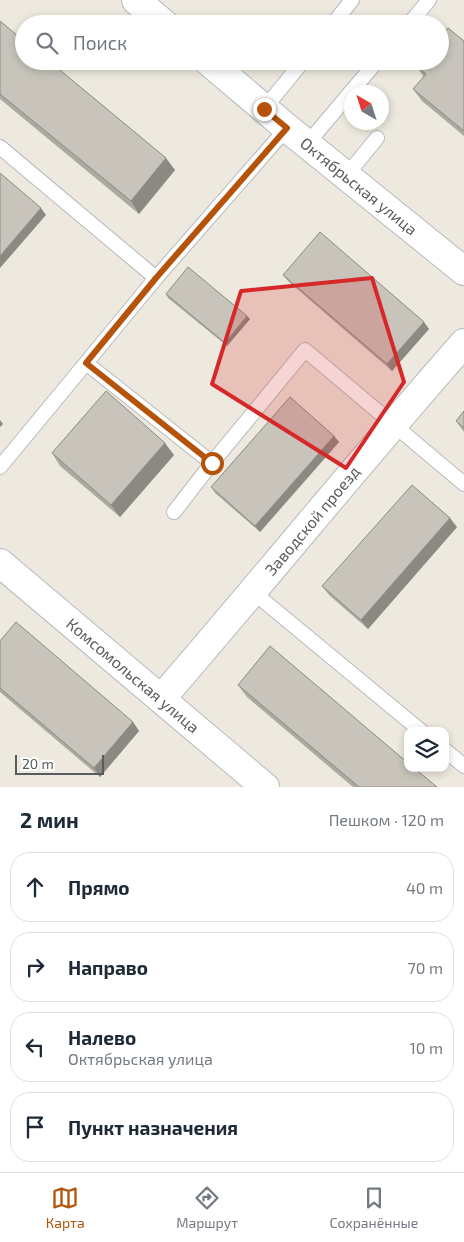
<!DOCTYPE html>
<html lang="ru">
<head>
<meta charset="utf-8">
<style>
  :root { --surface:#fff; --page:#f2f2f3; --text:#1f2937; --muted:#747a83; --line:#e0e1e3; --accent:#b45309 }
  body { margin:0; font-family:"Exo 2",sans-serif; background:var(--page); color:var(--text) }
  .controls { position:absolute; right:15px; bottom:15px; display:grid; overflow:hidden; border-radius:10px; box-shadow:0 2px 8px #0003 }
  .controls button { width:45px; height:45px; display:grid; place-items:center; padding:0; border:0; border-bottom:1px solid var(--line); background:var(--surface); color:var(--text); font:25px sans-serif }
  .compass { position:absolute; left:344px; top:85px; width:45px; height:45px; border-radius:50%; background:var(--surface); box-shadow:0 2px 8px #0003; rotate:321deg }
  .scale { position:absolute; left:15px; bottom:12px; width:89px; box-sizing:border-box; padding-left:5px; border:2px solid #575c61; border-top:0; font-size:14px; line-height:18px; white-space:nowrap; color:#575c61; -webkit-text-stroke:4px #fff; paint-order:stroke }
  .stop { position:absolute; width:15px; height:15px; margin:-11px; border:4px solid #b45309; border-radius:50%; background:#fff }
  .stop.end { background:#b45309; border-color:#fff; box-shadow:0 1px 5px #0008 }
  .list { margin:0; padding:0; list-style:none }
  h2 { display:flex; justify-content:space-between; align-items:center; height:65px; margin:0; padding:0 20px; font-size:21px }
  h2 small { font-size:16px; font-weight:400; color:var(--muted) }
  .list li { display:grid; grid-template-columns:32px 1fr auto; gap:15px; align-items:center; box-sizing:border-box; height:70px; margin:0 10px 10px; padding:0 10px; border:1px solid var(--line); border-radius:20px }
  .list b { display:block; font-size:19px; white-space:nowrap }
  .list p { margin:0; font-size:16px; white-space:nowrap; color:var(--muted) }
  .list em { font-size:16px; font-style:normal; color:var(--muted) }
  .icon { flex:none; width:28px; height:28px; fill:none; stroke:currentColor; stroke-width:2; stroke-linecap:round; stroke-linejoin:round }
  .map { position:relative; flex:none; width:464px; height:787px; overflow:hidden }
  .search { position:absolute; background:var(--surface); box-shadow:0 2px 8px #0003; left:15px; right:15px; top:15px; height:55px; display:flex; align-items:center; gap:12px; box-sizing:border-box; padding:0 18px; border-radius:28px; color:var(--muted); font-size:19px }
  .sheet { height:385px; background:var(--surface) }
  nav { display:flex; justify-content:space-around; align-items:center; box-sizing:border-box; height:70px; border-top:1px solid var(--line); background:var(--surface); font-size:14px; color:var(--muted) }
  nav a { display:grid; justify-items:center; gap:2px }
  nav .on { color:var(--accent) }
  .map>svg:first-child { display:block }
</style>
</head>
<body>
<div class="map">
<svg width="464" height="787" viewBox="0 0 464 787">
  <rect width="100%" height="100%" fill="#ede9de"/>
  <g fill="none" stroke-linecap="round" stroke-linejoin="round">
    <defs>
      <path id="lane" d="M 333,24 L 352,0
        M 409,24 L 429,0
        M 264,109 L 303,61
        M 307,144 L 377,61
        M 0,147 L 156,278 L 287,128
        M 346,176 L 377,138
        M 156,278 L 86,363 L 212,463 L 174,512
        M 212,463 L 305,350 L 464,484
        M 0,467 L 86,363
        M 253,592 L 421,731
        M 445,750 L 464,766"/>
      <g id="street">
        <path d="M 136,0 L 164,24"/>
        <path id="s1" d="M 208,61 L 287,128 L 464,271"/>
        <path id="s2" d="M 0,563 L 265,787"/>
        <path id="s3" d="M 161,699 C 263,581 361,460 464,343"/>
      </g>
    </defs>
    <use href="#lane" stroke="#b6babf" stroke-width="16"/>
    <use href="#street" stroke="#b6babf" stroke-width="30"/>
    <use href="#lane" stroke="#fff" stroke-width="14"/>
    <use href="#street" stroke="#fff" stroke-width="28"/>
  </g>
  <path fill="#aca9a1" d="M 0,21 L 175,170 L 139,214 L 0,99 Z
    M 464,41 L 464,136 L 422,101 L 413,89 L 424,77 L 416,66 Z
    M 283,275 L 429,329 L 392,371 L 288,281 Z
    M 166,294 L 247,316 L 250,319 L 227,346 L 168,298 Z
    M 464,411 L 464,432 L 456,421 Z
    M 334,436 L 339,442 L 260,532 L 215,493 L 211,487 Z
    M 52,453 L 174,455 L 120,517 L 60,466 Z
    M 457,527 L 368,629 L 329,595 L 322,586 Z
    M 0,641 L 133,722 L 139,731 L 100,777 L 0,692 Z
    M 238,685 L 437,787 L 353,787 L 247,697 Z"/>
  <path fill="#8c8983" d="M 166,158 L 175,170 L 139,214 L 131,201 Z
    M 41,208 L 46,215 L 0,268 L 0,256 Z
    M 247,316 L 250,319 L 227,346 L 225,343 Z
    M 424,322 L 429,329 L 392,371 L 387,364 Z
    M 0,420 L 3,424 L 0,427 Z
    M 334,436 L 339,442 L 260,532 L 255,526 Z
    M 165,443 L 174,455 L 120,517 L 111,505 Z
    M 450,518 L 457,527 L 368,629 L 361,620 Z
    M 133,722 L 139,731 L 100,777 L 94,768 Z"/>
  <path fill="#c8c4bb" stroke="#8c8983" d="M 0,21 L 24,41 L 24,61 L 49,61 L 166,158 L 131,201 L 0,94 Z
    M 448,28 L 464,41 L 464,131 L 413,89 L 426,74 L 416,66 L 419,61 L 440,61 L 440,36 Z
    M 0,173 L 41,208 L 0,256 Z
    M 320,232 L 424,322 L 387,364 L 283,275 Z
    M 188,267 L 247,316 L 225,343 L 166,294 Z
    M 106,391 L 165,443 L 111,505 L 52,453 Z
    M 290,397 L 334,436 L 255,526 L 211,487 Z
    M 464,411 L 464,428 L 456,421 Z
    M 412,485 L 450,518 L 361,620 L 322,586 Z
    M 16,622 L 133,722 L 94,768 L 0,688 L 0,641 Z
    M 270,646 L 408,763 L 408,768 L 414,768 L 437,787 L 359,787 L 238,685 Z"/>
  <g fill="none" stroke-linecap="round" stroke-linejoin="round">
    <path stroke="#b45309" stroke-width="6" d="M 212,463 L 86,363 L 156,278 L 287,128 L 264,109"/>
  </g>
  <path fill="#d62828" fill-opacity="0.2" stroke="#d62828" stroke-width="4" stroke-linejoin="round" d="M 372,278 L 404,382 L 346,468 L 212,384 L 241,291 Z"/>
  <g text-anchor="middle" stroke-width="4.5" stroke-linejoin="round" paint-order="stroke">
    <g font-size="16" fill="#575c61" stroke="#fff">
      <text dy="6" stroke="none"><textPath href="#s1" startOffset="196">Октябрьская улица</textPath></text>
      <text dy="6" stroke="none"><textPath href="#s3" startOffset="234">Заводской проезд</textPath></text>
      <text dy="6" stroke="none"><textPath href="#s2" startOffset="174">Комсомольская улица</textPath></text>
    </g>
  </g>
</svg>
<div class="controls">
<button><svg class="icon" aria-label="layers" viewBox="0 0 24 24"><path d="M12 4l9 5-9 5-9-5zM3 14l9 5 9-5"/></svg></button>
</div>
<svg class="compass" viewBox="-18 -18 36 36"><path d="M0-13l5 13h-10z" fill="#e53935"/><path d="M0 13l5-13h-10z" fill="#747a83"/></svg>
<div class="scale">20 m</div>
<div class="stop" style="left:212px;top:463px"></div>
<div class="stop end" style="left:264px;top:109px"></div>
<div class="search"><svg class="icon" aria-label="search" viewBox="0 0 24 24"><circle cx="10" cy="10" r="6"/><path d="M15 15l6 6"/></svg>Поиск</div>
</div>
<section class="sheet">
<h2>2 мин<small>Пешком · 120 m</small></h2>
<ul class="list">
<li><svg class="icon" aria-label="ahead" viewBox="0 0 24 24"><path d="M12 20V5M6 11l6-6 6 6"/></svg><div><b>Прямо</b></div><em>40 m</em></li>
<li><svg class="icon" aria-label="right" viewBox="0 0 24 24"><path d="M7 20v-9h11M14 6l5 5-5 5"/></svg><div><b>Направо</b></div><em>70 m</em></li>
<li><svg class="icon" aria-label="left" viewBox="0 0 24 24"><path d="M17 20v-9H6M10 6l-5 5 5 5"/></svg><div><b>Налево</b><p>Октябрьская улица</p></div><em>10 m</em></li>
<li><svg class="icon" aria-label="arrive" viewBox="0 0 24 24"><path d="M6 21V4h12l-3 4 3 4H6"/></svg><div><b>Пункт назначения</b></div></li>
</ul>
</section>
<nav>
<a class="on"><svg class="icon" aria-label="map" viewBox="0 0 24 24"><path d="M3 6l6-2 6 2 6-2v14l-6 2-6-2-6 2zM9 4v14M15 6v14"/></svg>Карта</a>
<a><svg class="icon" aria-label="directions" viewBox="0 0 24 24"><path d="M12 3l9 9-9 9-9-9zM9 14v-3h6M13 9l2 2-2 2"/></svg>Маршрут</a>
<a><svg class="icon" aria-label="saved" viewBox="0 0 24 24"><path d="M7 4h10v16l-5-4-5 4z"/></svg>Сохранённые</a>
</nav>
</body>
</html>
